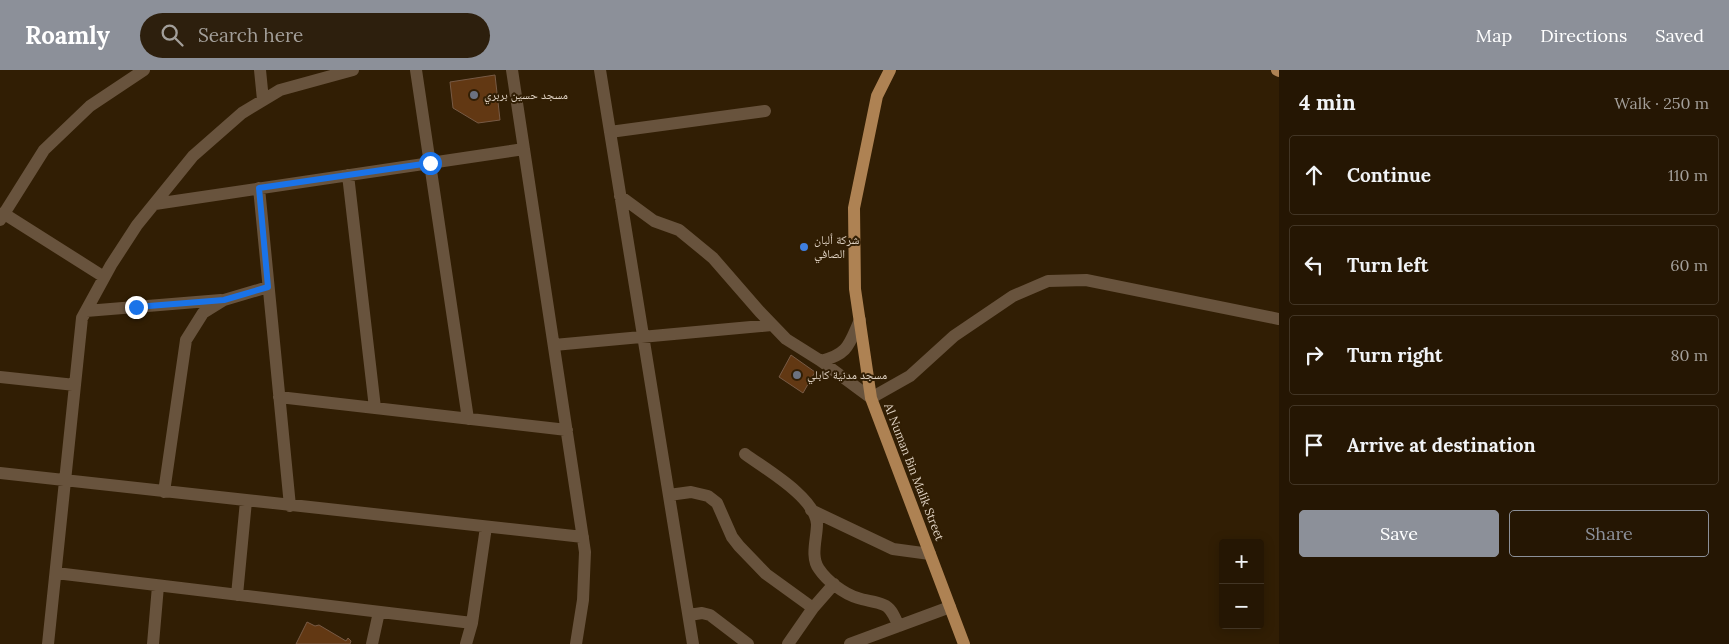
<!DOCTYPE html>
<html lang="en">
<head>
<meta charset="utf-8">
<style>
  :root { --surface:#251603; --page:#2d1f0d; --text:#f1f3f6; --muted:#a39f9a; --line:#423525; --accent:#8c9099 }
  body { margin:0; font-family:Lora,"Noto Naskh Arabic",serif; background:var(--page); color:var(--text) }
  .controls { position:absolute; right:15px; bottom:15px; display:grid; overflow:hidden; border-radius:5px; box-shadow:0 2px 12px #0003 }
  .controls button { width:45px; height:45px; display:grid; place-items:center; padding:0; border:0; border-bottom:1px solid var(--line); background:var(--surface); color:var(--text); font:25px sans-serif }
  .stop { position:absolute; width:15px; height:15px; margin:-11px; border:4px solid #1a73e8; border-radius:50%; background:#fff }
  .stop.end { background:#1a73e8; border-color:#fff; box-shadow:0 1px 5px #0008 }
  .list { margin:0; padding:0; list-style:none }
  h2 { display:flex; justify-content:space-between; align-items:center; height:65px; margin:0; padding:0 20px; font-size:21px }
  h2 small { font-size:16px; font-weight:400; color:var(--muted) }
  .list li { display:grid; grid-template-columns:32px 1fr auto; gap:15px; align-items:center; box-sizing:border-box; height:80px; margin:0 10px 10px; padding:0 10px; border:1px solid var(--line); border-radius:5px }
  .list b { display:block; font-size:19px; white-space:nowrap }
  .list em { font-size:16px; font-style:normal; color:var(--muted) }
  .actions { display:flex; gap:10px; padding:15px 20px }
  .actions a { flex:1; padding:11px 0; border:1px solid var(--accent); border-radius:5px; text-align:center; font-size:18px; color:var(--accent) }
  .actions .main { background:var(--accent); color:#fff }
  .icon { flex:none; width:28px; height:28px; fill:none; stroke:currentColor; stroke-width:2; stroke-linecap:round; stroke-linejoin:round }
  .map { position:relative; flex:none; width:1279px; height:574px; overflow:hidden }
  header { display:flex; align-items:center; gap:30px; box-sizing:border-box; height:70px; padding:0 25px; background:var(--accent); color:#fff }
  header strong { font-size:24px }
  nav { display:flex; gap:28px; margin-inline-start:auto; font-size:18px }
  .search { width:350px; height:45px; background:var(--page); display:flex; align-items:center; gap:12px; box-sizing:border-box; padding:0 18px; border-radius:28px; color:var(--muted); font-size:19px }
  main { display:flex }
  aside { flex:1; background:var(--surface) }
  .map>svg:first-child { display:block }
</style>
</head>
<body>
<header>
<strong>Roamly</strong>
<div class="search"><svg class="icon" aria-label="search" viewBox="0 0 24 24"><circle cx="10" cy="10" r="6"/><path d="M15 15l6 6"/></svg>Search here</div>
<nav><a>Map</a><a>Directions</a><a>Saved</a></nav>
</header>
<main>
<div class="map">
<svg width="1279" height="574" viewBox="0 0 1279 574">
  <rect width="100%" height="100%" fill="#311e04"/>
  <path fill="#623813" stroke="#775a45" d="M 495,5 L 500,50 L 478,53 L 453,38 L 450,12 Z
    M 791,285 L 815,302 L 803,323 L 779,307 Z
    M 307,552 L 315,556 L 319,555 L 346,571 L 348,568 L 351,571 L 350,574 L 296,574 Z"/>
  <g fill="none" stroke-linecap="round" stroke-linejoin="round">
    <path stroke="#68533d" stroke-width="12" d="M 260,0 L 263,30
      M 416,0 L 468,349
      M 512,0 L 585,482 L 583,530 L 576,574
      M 600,0 L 693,574
      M 610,62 L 765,41
      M 348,105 L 375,338
      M 259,118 L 290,436
      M 620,126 L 654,151 L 679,160 L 713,188 L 760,242 L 786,269 L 821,291 L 871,328 L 910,306 L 954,266 L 1013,226 L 1048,211 L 1086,210 L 1279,249
      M 155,134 L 524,79
      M 3,143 L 104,207
      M 0,150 L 44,80 L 90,36 L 144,0
      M 86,241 L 221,230
      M 554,275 L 772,255
      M 821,291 C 849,284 849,274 860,250
      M 0,307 L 75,315
      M 279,327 L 567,360
      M 745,384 C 765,399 815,427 817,454 C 817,468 810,487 819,499 C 827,511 844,524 858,528 C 866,531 876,531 884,535 C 892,538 895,549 899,556
      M 0,403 L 583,467
      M 164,422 L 186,270 L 203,243 L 224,230 L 268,217
      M 669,425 L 691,422 L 708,426 L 717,433 L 732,467 L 739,476 L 766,504 L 813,538
      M 811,440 L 893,479 L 930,484
      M 56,503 L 472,553
      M 237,525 L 246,431
      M 689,545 L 702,543 L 710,545 L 748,574
      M 48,574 L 82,248 L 111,195 L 137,155 L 193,86 L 242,43 L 280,20 L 353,0
      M 153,574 L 158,516
      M 372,574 L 379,542
      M 466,574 L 472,553 L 486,457
      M 788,574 L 813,538 L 834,514
      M 850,574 L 950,537"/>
    <path stroke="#ae8253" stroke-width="12" d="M 890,0 L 877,26 L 854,138 L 855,219 L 871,328 L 964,574
      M 1277,0 L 1279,1"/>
  </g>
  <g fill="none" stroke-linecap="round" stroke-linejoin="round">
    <path stroke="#1a73e8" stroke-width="6" d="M 136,237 L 224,230 L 268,217 L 259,118 L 430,93"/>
  </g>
  <g fill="#6b7280" stroke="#311e04" stroke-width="2">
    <circle cx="474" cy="25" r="5"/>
    <circle cx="797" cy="305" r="5"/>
  </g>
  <circle fill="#3f7fe0" stroke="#311e04" stroke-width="2" cx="804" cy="177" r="5"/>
  <g text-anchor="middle" stroke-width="4" stroke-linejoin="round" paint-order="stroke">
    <g font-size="12" fill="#dfd2c3" stroke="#311e04" text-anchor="start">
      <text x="484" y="29">مسجد حسين بربري</text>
      <text x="814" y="174">شركة ألبان<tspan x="814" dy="14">الصافي</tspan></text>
      <text x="807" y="309">مسجد مدنية كابلي</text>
    </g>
    <g font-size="12" fill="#dfd2c3" stroke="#311e04">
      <text transform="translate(914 402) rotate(69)" y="4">Al Numan Bin Malik Street</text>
    </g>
  </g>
</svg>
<div class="controls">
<button>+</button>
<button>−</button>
</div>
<div class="stop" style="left:430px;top:93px"></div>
<div class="stop end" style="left:136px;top:237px"></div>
</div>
<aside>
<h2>4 min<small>Walk · 250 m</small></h2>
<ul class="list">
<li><svg class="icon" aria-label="ahead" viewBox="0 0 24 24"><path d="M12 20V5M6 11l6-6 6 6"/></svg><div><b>Continue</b></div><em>110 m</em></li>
<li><svg class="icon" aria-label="left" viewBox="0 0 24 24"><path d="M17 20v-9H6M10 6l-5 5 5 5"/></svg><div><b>Turn left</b></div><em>60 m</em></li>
<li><svg class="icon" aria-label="right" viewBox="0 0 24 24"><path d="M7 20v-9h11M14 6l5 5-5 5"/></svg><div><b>Turn right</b></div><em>80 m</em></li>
<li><svg class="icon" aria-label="arrive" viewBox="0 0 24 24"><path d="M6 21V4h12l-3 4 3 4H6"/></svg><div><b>Arrive at destination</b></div></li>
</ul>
<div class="actions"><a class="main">Save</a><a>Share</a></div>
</aside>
</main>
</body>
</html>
